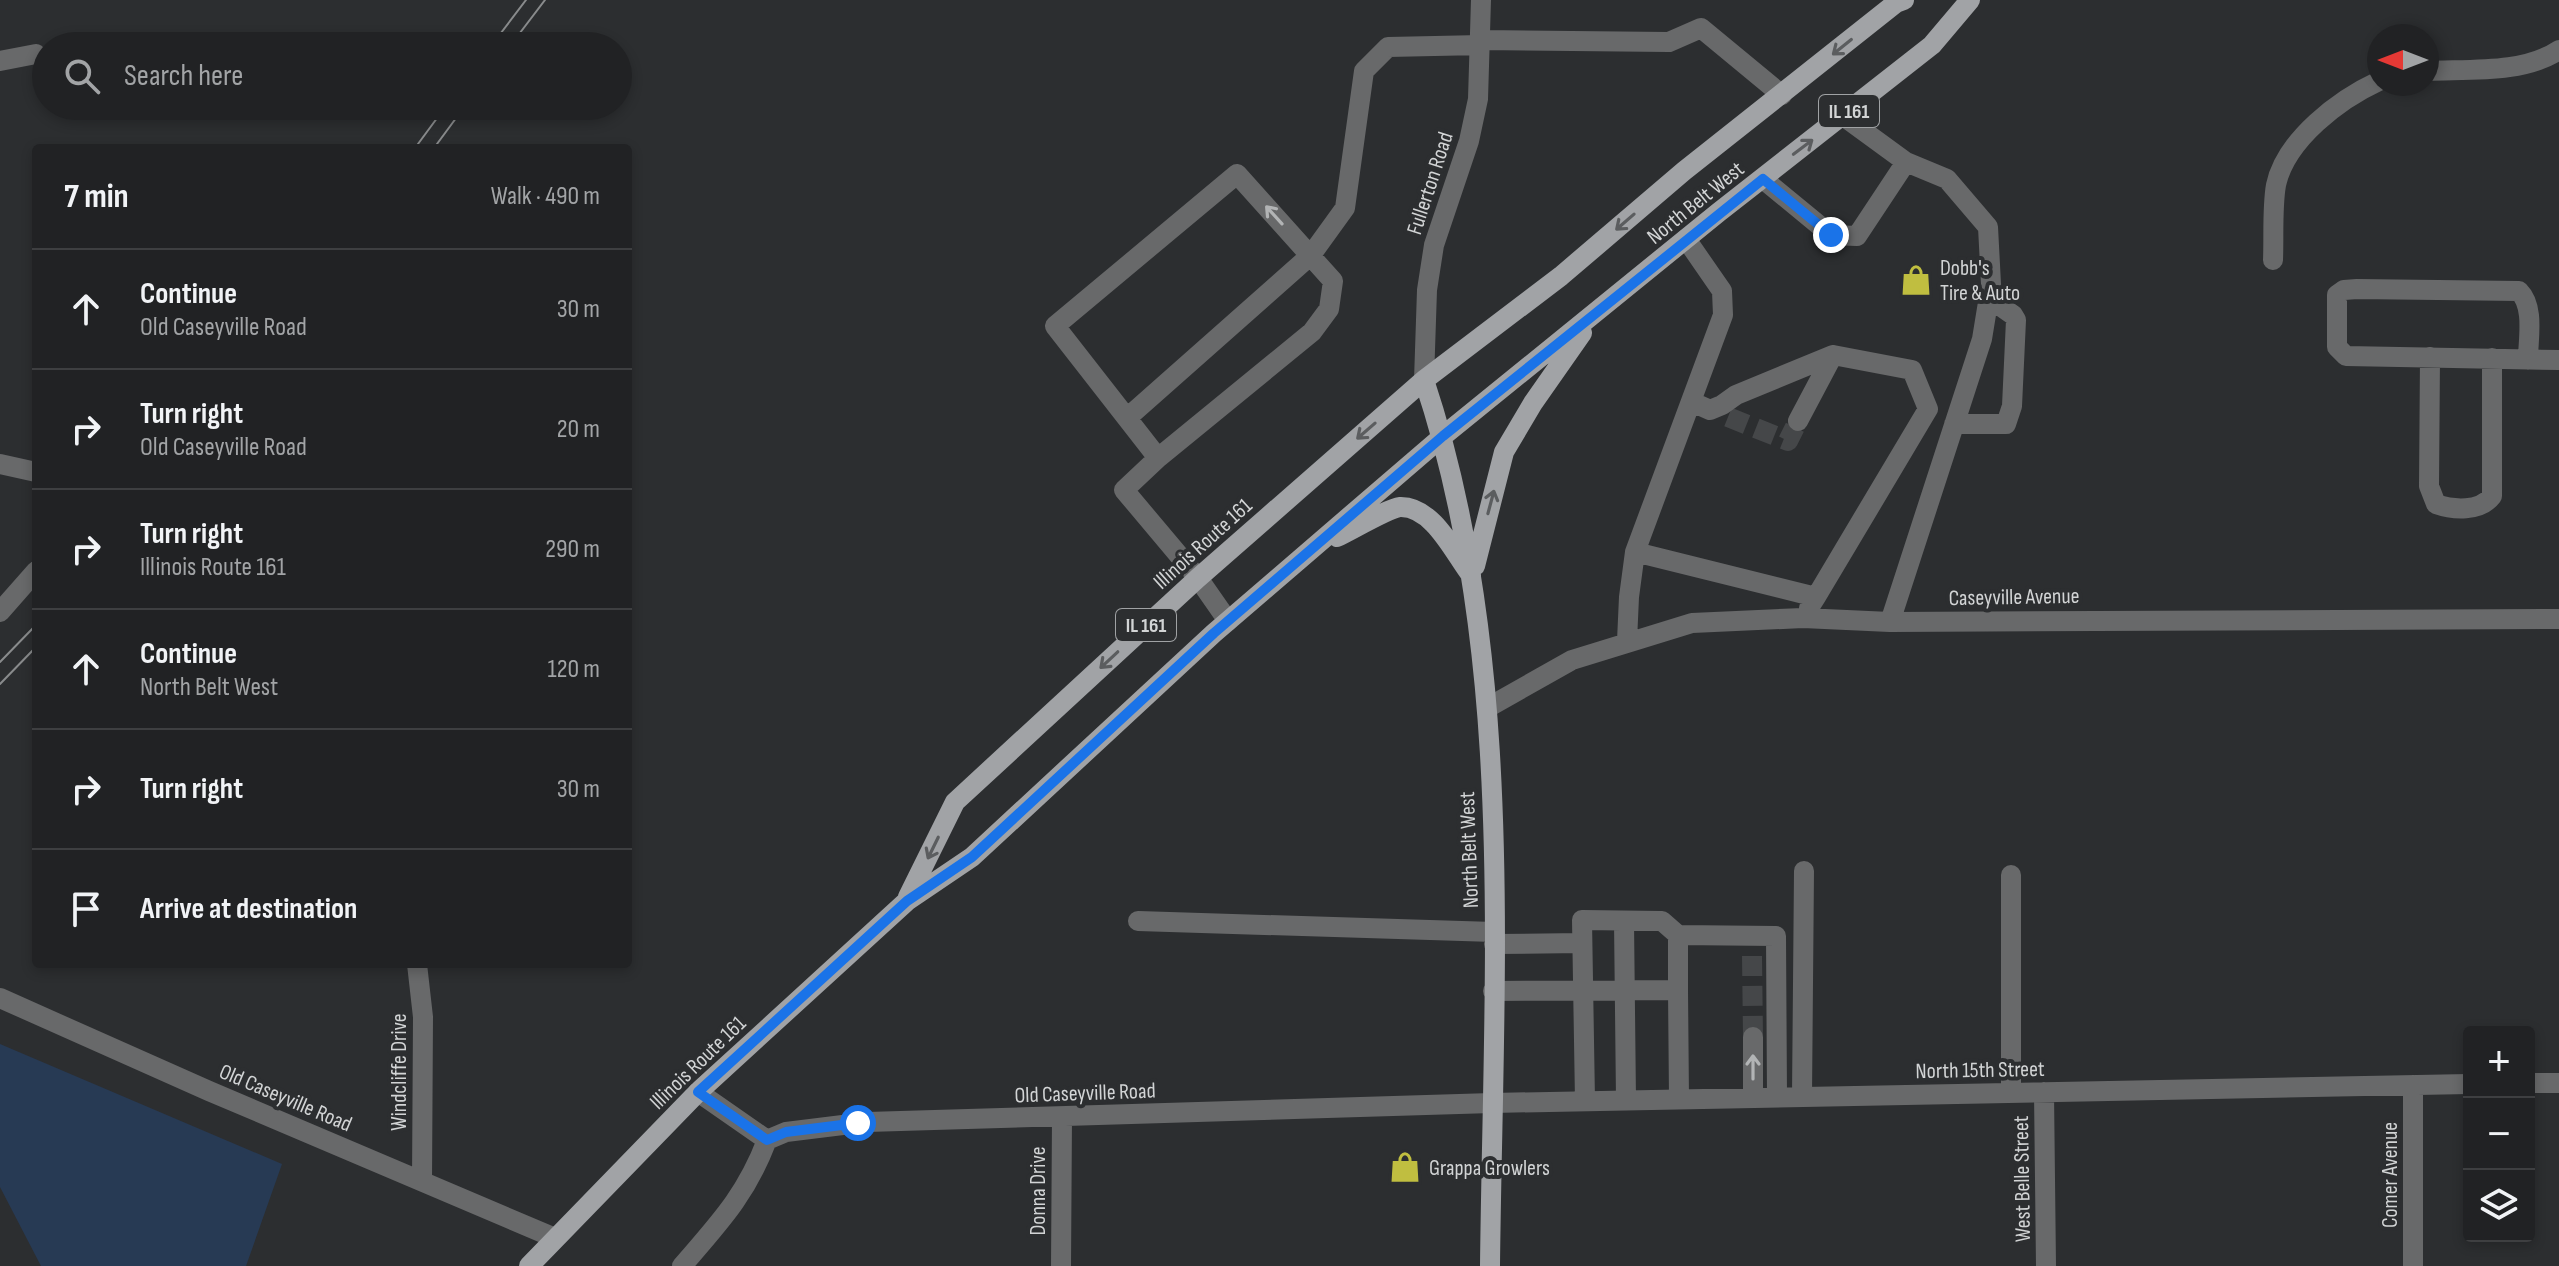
<!DOCTYPE html>
<html lang="en">
<head>
<meta charset="utf-8">
<style>
  :root { --surface:#212224; --page:#292a2c; --text:#f1f3f6; --muted:#a2a4a6; --line:#3e3f41 }
  body { margin:0; font-family:"Sofia Sans Condensed",sans-serif; background:var(--page); color:var(--text) }
  .controls { position:absolute; right:24px; bottom:24px; display:grid; overflow:hidden; border-radius:8px; box-shadow:0 4px 12px #0003 }
  .controls button { width:72px; height:72px; display:grid; place-items:center; padding:0; border:0; border-bottom:2px solid var(--line); background:var(--surface); color:var(--text); font:40px sans-serif }
  .compass { position:absolute; left:2367px; top:24px; width:72px; height:72px; border-radius:50%; background:var(--surface); box-shadow:0 4px 12px #0003; rotate:270deg }
  .stop { position:absolute; width:24px; height:24px; margin:-18px; border:6px solid #1a73e8; border-radius:50%; background:#fff }
  .stop.end { background:#1a73e8; border-color:#fff; box-shadow:0 2px 8px #0008 }
  .list { margin:0; padding:0; list-style:none }
  h2 { display:flex; justify-content:space-between; align-items:center; height:104px; margin:0; padding:0 32px; font-size:34px }
  h2 small { font-size:26px; font-weight:400; color:var(--muted) }
  .list li { display:grid; grid-template-columns:52px 1fr auto; gap:24px; align-items:center; box-sizing:border-box; height:120px; padding:0 32px; border-top:2px solid var(--line) }
  .list b { display:block; font-size:30px; white-space:nowrap }
  .list p { margin:0; font-size:26px; white-space:nowrap; color:var(--muted) }
  .list em { font-size:26px; font-style:normal; color:var(--muted) }
  .icon { flex:none; width:44px; height:44px; fill:none; stroke:currentColor; stroke-width:2; stroke-linecap:round; stroke-linejoin:round }
  .map { position:relative; flex:none; width:2559px; height:1266px; overflow:hidden }
  .search { position:absolute; background:var(--surface); box-shadow:0 4px 12px #0003; left:32px; top:32px; width:600px; height:88px; display:flex; align-items:center; gap:20px; box-sizing:border-box; padding:0 28px; border-radius:44px; color:var(--muted); font-size:30px }
  .panel { position:absolute; background:var(--surface); box-shadow:0 4px 12px #0003; left:32px; top:144px; width:600px; height:824px; border-radius:8px }
  .map>svg:first-child { display:block }
</style>
</head>
<body>
<div class="map">
<svg width="2559" height="1266" viewBox="0 0 2559 1266">
  <rect width="100%" height="100%" fill="#2c2e30"/>
  <path fill="#273a54" d="M 0,1044 L 282,1164 L 246,1266 L 41,1266 L 0,1187 Z"/>
  <g fill="none" stroke-linecap="round" stroke-linejoin="round">
    <path stroke="#454749" stroke-width="20" stroke-dasharray="20 10" stroke-linecap="butt" d="M 1728,417 L 1788,441 L 1798,421
      M 1752,956 L 1753,1037"/>
    <path stroke="#68696a" stroke-width="20" d="M 1481,40 L 1669,42 L 1701,28 L 1782,95
      M 0,61 L 36,54
      M 2427,71 C 2469,69 2523,74 2559,50
      M 1843,116 L 1906,162 L 1947,179 L 1988,227 L 1991,284 L 1982,339 L 1890,622
      M 1763,179 L 1831,235 L 1857,236 L 1906,162
      M 2273,260 C 2274,236 2272,208 2276,185 C 2286,139 2340,99 2379,81
      M 2430,357 L 2429,486 L 2436,504 C 2453,510 2480,512 2492,496 L 2492,358
      M 2528,360 C 2528,339 2535,307 2519,291 L 2357,289 L 2344,290 L 2337,295 L 2337,347 L 2346,356 C 2417,357 2488,359 2559,360
      M 1424,380 L 1427,290 L 1434,245 L 1469,141 L 1478,99 L 1481,0
      M 1692,402 L 1710,410 L 1722,405 L 1736,395 L 1833,355 L 1912,370 L 1928,409 L 1816,597
      M 1127,418 L 1311,255 L 1345,208 L 1364,71 L 1388,47 L 1481,45
      M 1798,421 L 1833,355
      M 1954,424 L 2006,424 L 2012,406 L 2016,320 L 2013,315 L 1989,298
      M 1158,458 L 1312,332 L 1329,309 L 1333,281 L 1237,174 L 1055,326 L 1158,458 L 1124,490 L 1198,578 L 1228,621
      M 0,464 L 36,472
      M 1635,552 L 1816,597 L 1809,608
      M 0,612 L 36,571
      M 1627,641 L 1629,597 L 1635,552 L 1723,315 L 1722,291 L 1686,239
      M 1487,708 L 1572,660 L 1692,623 L 1803,618 L 1890,622 L 2559,619
      M 2011,875 L 2011,1092
      M 1138,921 L 1494,932
      M 1624,921 L 1626,1100
      M 1494,944 L 1582,943
      M 417,964 L 423,1017 L 422,1181
      M 1678,990 L 1678,935 L 1776,936 L 1777,1097
      M 1493,991 L 1678,990 L 1679,1099
      M 0,998 L 209,1091 L 555,1238
      M 1753,1037 L 1753,1098
      M 2529,1083 L 2559,1083
      M 698,1092 L 767,1140 L 786,1132 L 867,1122 L 1492,1103 L 2469,1084
      M 2044,1092 L 2046,1266
      M 1802,1096 L 1804,871
      M 1585,1101 L 1582,920 L 1662,921 L 1678,935
      M 682,1266 C 720,1222 746,1195 767,1140
      M 1061,1266 L 1062,1117
      M 2413,1266 L 2413,1085"/>
    <path stroke="#a1a3a6" stroke-width="20" d="M 1424,380 C 1517,658 1493,976 1490,1266
      M 1337,537 C 1350,531 1389,508 1400,507 C 1433,506 1454,553 1471,575
      M 1475,566 L 1504,452 L 1533,403 L 1582,333
      M 908,897 L 955,802 L 1198,578 L 1424,380 L 1561,276 L 1684,171 L 1896,3 L 1904,0
      M 529,1266 L 698,1092 L 907,901 L 972,857 L 1214,633 L 1443,436 L 1719,212 L 1932,45 L 1970,0"/>
    <path stroke="#898b8c" stroke-width="2" d="M 491,46 L 526,0
      M 510,46 L 545,0
      M 415,148 L 446,106
      M 434,148 L 465,106
      M 0,662 L 36,625
      M 0,684 L 36,647"/>
  </g>
  <defs><path id="oneway-shaft" d="M-6 0H5M1.5-3L5.5 0L1.5 3" fill="none" stroke-width="1.6" stroke-linecap="round" stroke-linejoin="round" transform="scale(2)"/></defs>
  <g stroke="#5b5d5f">
    <use href="#oneway-shaft" transform="translate(1842 47) rotate(141)"/>
    <use href="#oneway-shaft" transform="translate(1803 147) rotate(-37)"/>
    <use href="#oneway-shaft" transform="translate(1625 222) rotate(139)"/>
    <use href="#oneway-shaft" transform="translate(1366 431) rotate(139)"/>
    <use href="#oneway-shaft" transform="translate(1491 502) rotate(-75)"/>
    <use href="#oneway-shaft" transform="translate(1109 660) rotate(137)"/>
    <use href="#oneway-shaft" transform="translate(933 848) rotate(116)"/>
  </g>
  <g stroke="#b2b4b5">
    <use href="#oneway-shaft" transform="translate(1274 215) rotate(-132)"/>
    <use href="#oneway-shaft" transform="translate(1753 1067) rotate(-90)"/>
  </g>
  <g fill="none" stroke-linecap="round" stroke-linejoin="round">
    <path stroke="#1a73e8" stroke-width="10" d="M 858,1123 L 786,1132 L 767,1140 L 698,1092 L 907,901 L 972,857 L 1214,633 L 1443,436 L 1763,179 L 1831,235"/>
  </g>
  <defs>
    <symbol id="shop-bare" viewBox="-9 -9 18 18"><path d="M-5-2.5h2.3a2.7 3.5 0 0 1 5.4 0H5L5.5 6h-11ZM-1.5-2.5h3a1.5 2.3 0 0 0-3 0Z" fill="#c0be40" stroke="#2c2e30" stroke-width="2.5" paint-order="stroke"/></symbol>
  </defs>
  <g fill-rule="evenodd">
    <use href="#shop-bare" x="1894" y="258" width="44" height="44"/>
    <use href="#shop-bare" x="1383" y="1145" width="44" height="44"/>
  </g>
  <g text-anchor="middle" stroke-width="8" stroke-linejoin="round" paint-order="stroke">
    <g fill="#2c2e30" stroke="#a0a2a4" stroke-width="2">
      <rect x="1819" y="95" width="60" height="32" rx="6"/>
      <rect x="1116" y="609" width="60" height="32" rx="6"/>
    </g>
    <g font-size="20" font-weight="bold" fill="#d2d4d5">
      <text x="1849" y="118">IL 161</text>
      <text x="1146" y="632">IL 161</text>
    </g>
    <g font-size="22" fill="#d2d4d5" stroke="#2c2e30">
      <text transform="translate(1429 183) rotate(-72)" y="8">Fullerton Road</text>
      <text transform="translate(1695 202) rotate(-39)" y="8">North Belt West</text>
      <text transform="translate(1202 543) rotate(-42)" y="8">Illinois Route 161</text>
      <text transform="translate(2014 596) rotate(-1)" y="8">Caseyville Avenue</text>
      <text transform="translate(1468 850) rotate(-92)" y="8">North Belt West</text>
      <text transform="translate(697 1062) rotate(-44)" y="8">Illinois Route 161</text>
      <text transform="translate(1980 1069) rotate(-1)" y="8">North 15th Street</text>
      <text transform="translate(398 1072) rotate(-90)" y="8">Windcliffe Drive</text>
      <text transform="translate(1085 1092) rotate(-2)" y="8">Old Caseyville Road</text>
      <text transform="translate(286 1097) rotate(23)" y="8">Old Caseyville Road</text>
      <text transform="translate(2389 1175) rotate(-90)" y="8">Comer Avenue</text>
      <text transform="translate(2021 1179) rotate(-91)" y="8">West Belle Street</text>
      <text transform="translate(1037 1191) rotate(-90)" y="8">Donna Drive</text>
    </g>
    <g font-size="22" fill="#d2d4d5" stroke="#2c2e30" text-anchor="start">
      <text x="1940" y="275">Dobb's<tspan x="1940" dy="25">Tire &amp; Auto</tspan></text>
      <text x="1429" y="1175">Grappa Growlers</text>
    </g>
  </g>
</svg>
<div class="controls">
<button>+</button>
<button>−</button>
<button><svg class="icon" aria-label="layers" viewBox="0 0 24 24"><path d="M12 4l9 5-9 5-9-5zM3 14l9 5 9-5"/></svg></button>
</div>
<svg class="compass" viewBox="-18 -18 36 36"><path d="M0-13l5 13h-10z" fill="#e53935"/><path d="M0 13l5-13h-10z" fill="#a2a4a6"/></svg>
<div class="stop" style="left:858px;top:1123px"></div>
<div class="stop end" style="left:1831px;top:235px"></div>
<div class="search"><svg class="icon" aria-label="search" viewBox="0 0 24 24"><circle cx="10" cy="10" r="6"/><path d="M15 15l6 6"/></svg>Search here</div>
<section class="panel">
<h2>7 min<small>Walk · 490 m</small></h2>
<ul class="list">
<li><svg class="icon" aria-label="ahead" viewBox="0 0 24 24"><path d="M12 20V5M6 11l6-6 6 6"/></svg><div><b>Continue</b><p>Old Caseyville Road</p></div><em>30 m</em></li>
<li><svg class="icon" aria-label="right" viewBox="0 0 24 24"><path d="M7 20v-9h11M14 6l5 5-5 5"/></svg><div><b>Turn right</b><p>Old Caseyville Road</p></div><em>20 m</em></li>
<li><svg class="icon" aria-label="right" viewBox="0 0 24 24"><path d="M7 20v-9h11M14 6l5 5-5 5"/></svg><div><b>Turn right</b><p>Illinois Route 161</p></div><em>290 m</em></li>
<li><svg class="icon" aria-label="ahead" viewBox="0 0 24 24"><path d="M12 20V5M6 11l6-6 6 6"/></svg><div><b>Continue</b><p>North Belt West</p></div><em>120 m</em></li>
<li><svg class="icon" aria-label="right" viewBox="0 0 24 24"><path d="M7 20v-9h11M14 6l5 5-5 5"/></svg><div><b>Turn right</b></div><em>30 m</em></li>
<li><svg class="icon" aria-label="arrive" viewBox="0 0 24 24"><path d="M6 21V4h12l-3 4 3 4H6"/></svg><div><b>Arrive at destination</b></div></li>
</ul>
</section>
</div>
</body>
</html>
